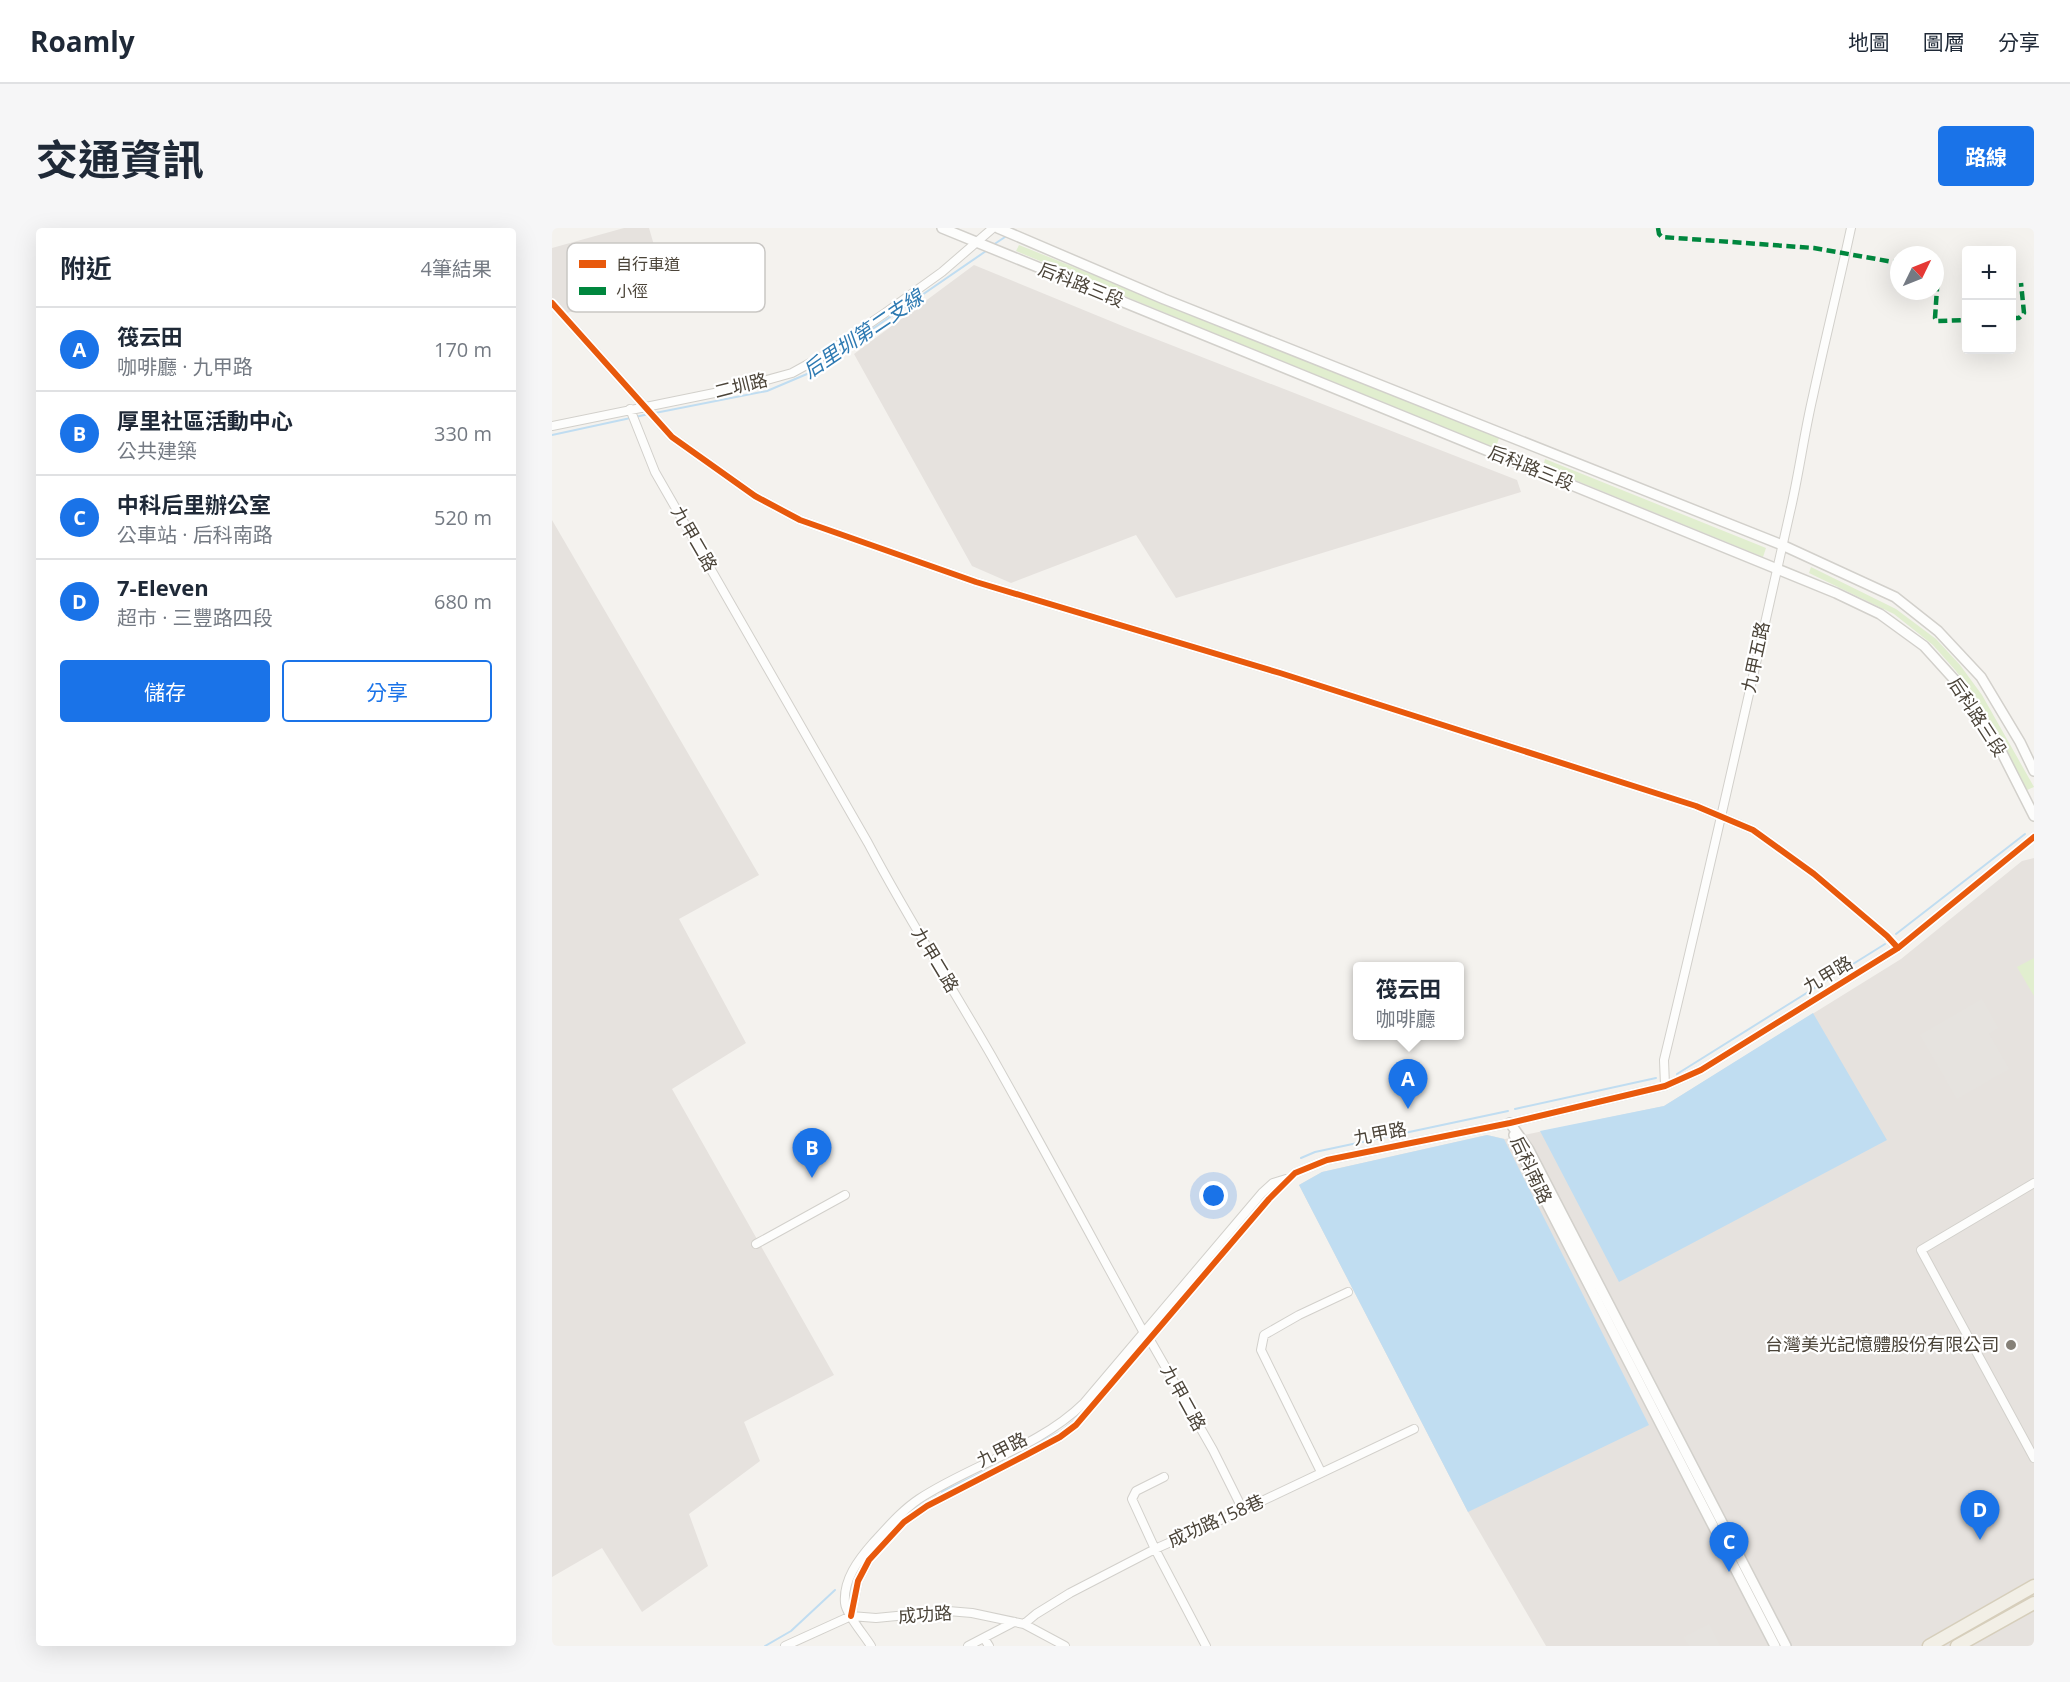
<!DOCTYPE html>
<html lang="zh-TW">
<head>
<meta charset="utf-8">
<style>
  :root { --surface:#fff; --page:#f6f6f7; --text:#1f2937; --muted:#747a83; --line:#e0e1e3; --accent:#1a73e8 }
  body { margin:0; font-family:"Open Sans","Noto Sans TC",sans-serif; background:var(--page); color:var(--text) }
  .controls { position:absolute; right:18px; top:18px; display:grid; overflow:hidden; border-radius:6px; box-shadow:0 6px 24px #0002 }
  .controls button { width:54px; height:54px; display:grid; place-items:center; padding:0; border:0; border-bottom:2px solid var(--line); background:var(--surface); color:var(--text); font:30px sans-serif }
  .compass { position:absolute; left:1338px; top:18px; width:54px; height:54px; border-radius:50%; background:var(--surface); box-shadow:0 6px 24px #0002; rotate:47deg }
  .you { position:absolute; left:662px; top:968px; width:21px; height:21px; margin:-15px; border:4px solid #fff; border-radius:50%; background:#1a73e8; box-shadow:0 0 0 9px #1a73e833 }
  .badge { display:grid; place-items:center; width:39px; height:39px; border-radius:50%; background:var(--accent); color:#fff; font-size:20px; font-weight:700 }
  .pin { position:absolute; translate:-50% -50px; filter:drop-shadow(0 2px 3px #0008) }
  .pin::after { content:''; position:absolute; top:32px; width:21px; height:18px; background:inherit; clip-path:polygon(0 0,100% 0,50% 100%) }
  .popup { position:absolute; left:801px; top:734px; width:111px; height:78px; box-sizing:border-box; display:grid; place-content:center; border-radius:6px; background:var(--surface); filter:drop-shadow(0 2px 4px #0005); font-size:20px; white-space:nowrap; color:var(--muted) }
  .popup b { font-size:22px; color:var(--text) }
  .popup::after { content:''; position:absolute; left:50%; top:100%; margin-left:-12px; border:12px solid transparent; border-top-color:var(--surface) }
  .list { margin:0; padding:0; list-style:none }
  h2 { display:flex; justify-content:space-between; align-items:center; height:78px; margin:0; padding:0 24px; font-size:26px }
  h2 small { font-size:20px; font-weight:400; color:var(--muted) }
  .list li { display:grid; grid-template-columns:39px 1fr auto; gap:18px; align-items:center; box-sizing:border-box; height:84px; padding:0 24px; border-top:2px solid var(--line) }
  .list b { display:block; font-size:22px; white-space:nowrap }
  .list p { margin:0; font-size:20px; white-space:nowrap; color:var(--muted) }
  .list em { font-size:20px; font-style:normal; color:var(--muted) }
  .actions { display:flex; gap:12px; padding:18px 24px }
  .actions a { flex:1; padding:14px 0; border:2px solid var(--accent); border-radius:6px; text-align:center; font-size:21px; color:var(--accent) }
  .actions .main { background:var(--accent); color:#fff }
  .map { position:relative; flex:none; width:1482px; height:1418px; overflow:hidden; border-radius:6px }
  header { display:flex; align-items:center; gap:36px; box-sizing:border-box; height:84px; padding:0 30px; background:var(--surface); border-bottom:2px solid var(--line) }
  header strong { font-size:28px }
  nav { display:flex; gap:33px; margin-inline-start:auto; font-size:21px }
  .intro { display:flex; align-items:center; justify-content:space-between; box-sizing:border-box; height:144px; padding:0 36px }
  h1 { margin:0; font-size:42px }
  .button { padding:15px 27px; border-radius:6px; background:var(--accent); color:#fff; font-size:21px; font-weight:700 }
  main { display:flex; gap:36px; padding:0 36px }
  aside { flex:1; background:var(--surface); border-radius:6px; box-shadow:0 6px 24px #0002 }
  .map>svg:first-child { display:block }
</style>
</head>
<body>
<header>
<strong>Roamly</strong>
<nav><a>地圖</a><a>圖層</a><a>分享</a></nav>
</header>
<div class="intro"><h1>交通資訊</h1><a class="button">路線</a></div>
<main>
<aside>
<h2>附近<small>4筆結果</small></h2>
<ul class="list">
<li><span class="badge">A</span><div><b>筏云田</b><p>咖啡廳 · 九甲路</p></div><em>170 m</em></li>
<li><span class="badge">B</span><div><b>厚里社區活動中心</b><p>公共建築</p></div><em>330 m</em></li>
<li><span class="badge">C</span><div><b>中科后里辦公室</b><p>公車站 · 后科南路</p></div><em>520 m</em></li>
<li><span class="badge">D</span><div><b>7-Eleven</b><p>超市 · 三豐路四段</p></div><em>680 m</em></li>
</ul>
<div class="actions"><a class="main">儲存</a><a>分享</a></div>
</aside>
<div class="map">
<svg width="1482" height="1418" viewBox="0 0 1482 1418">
  <rect width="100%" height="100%" fill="#f4f2ee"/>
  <path fill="#e6e2de" d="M 72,0 L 97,0 L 107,34 L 46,51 L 53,73 L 12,86 L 0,72 L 0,20 Z
    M 422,37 L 573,99 L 965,252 L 969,264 L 624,370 L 584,307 L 459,355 L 420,338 L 302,126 Z
    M 0,292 L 207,647 L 127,691 L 194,815 L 120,861 L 282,1147 L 192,1194 L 208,1233 L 137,1286 L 156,1338 L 90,1384 L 50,1320 L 0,1349 Z
    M 1482,630 L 1482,1418 L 994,1418 L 916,1284 L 747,957 L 770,944 L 935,907 L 953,911 L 1112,878 L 1349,731 L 1470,633 Z"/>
  <path fill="#e1eecf" d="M 467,17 L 947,210 L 943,222 L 464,23 Z
    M 993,231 L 1214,320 L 1211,329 L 991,239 Z
    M 1259,339 L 1344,381 L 1384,411 L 1408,437 L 1430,467 L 1482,559 L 1475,562 L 1426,473 L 1404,443 L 1381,417 L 1342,386 L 1257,345 Z
    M 1482,730 L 1482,768 L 1465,739 Z"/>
  <path fill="#e6e3df" d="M 1430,771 L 1446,800 L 1437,806 L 1457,841 L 1405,871 L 1368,807 Z
    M 1157,1396 L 1168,1418 L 1137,1418 L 1132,1409 Z"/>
  <path fill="#c0ddf1" d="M 1261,785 L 1335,912 L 1067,1054 L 988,903 L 1112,878 Z
    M 935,907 L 952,911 L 1097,1197 L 916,1284 L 747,957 L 770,944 Z"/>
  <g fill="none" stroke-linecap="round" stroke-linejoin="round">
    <path stroke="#c0ddf1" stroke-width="2" d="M 441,17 L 456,7
      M 103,185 L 215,163 L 255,146 L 434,23
      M 0,207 L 97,186
      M 1344,706 L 1473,606
      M 1125,846 L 1333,716
      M 963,881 L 1104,850
      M 749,930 L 763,924 L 956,883
      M 603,1098 L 710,972
      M 459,1229 L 508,1204 L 524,1191
      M 390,1264 L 433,1243
      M 354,1288 L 384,1268
      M 213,1418 L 239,1403 L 283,1362"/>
    <defs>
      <path id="minor" d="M 0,75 L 120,209 L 203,268 L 248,292 L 424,354 L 728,445 L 1144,578 L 1201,602 L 1262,646 L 1335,708 L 1346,720
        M 78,181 L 103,244 L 316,615 C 354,687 398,756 439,827 C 491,919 541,1012 592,1105 L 598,1112 L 661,1222 L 691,1282
        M 0,198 L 182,161 L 240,145 L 269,129 L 333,85 L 390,44 L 441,0
        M 1113,858 L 1112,832 C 1156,650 1197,467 1238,284 C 1247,246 1252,206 1261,168 C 1273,112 1287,56 1299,0
        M 1482,955 L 1369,1022 L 1482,1230
        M 204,1016 L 293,967
        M 769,1244 L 709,1122 L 712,1107 L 747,1087 L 796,1064
        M 612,1249 L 584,1263 L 580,1271 L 603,1321 L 654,1418
        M 299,1388 L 306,1353 L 317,1332 L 352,1294 L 375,1278 L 474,1227 L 508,1209 L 524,1197 L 717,971 L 743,945 L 775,932 L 958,895 L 1113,858 L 1149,842 L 1346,720 L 1482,609
        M 472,1396 L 484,1386 L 518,1365 L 603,1321 L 691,1282 L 862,1201
        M 432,1410 L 437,1418
        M 233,1418 L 299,1388 L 324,1390 L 396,1383 L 420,1385 L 472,1396 L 513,1418
        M 319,1418 C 313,1408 294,1386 293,1375 C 291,1352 306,1332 321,1315 C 335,1300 349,1283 367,1271 C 420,1236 486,1220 532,1175 L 710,965 L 721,955 L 734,951
        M 416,1418 L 462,1394"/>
      <path id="tertiary" d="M 390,0 L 1284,365 L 1328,386 L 1372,418 L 1410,460 L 1449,523 L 1482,588
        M 446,0 L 612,71 L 1230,317 L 1343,369 L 1386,403 L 1429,449 L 1468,514 L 1482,543
        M 958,895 L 977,922 L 1234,1418
        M 962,907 L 978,943 L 1223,1418"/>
      <path id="primary" d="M 1377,1418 L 1482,1358
        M 1405,1418 L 1482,1375"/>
    </defs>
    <use href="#minor" stroke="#d2d0cb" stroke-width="10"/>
    <use href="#tertiary" stroke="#d2d0cb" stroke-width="12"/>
    <use href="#primary" stroke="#d6cebb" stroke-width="15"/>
    <use href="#minor" stroke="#fdfdfc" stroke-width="8"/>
    <use href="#tertiary" stroke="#fdfdfc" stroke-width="9"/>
    <use href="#primary" stroke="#f2efe6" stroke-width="12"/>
    <path stroke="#00873e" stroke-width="4.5" stroke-dasharray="9 4.5" stroke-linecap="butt" d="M 1106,0 L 1107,6 L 1110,9 L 1262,20 L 1347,35
      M 1383,42 L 1386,46 L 1383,90 L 1385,93 L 1414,92
      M 1460,90 L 1467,90 L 1472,85 L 1469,55"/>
    <defs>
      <path id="cycleway" d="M 0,75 L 120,209 L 203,268 L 248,292 L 424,354 L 728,445 L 1144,578 L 1201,602 L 1262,646 L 1335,708 L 1346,720
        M 299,1388 L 306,1353 L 317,1332 L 352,1294 L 375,1278 L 474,1227 L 508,1209 L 524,1197 L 717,971 L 743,945 L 775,932 L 958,895 L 1113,858 L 1149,842 L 1346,720 L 1482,609"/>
    </defs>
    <use href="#cycleway" stroke="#fff" stroke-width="10"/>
    <use href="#cycleway" stroke="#e8590c" stroke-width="6"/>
  </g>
  <circle fill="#868178" stroke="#fff" stroke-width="2" cx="1459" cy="1117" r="6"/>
  <g text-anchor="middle" stroke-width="4.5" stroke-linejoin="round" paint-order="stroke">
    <g font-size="18" fill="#4b4439" stroke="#fff">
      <text transform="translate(529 57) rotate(22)" y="6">后科路三段</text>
      <text transform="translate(189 158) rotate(-14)" y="6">二圳路</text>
      <text transform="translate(979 240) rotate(22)" y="6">后科路三段</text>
      <text transform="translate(142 311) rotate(60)" y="6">九甲二路</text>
      <text transform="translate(1204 429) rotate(-78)" y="6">九甲五路</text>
      <text transform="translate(1425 489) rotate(57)" y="6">后科路三段</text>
      <text transform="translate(383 732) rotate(59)" y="6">九甲二路</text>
      <text transform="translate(1276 747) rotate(-31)" y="6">九甲路</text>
      <text transform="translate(828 906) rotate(-11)" y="6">九甲路</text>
      <text transform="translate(979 942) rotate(65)" y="6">后科南路</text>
      <text transform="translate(631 1170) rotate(61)" y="6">九甲二路</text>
      <text transform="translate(450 1222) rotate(-27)" y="6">九甲路</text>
      <text transform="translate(664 1293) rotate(-24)" y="6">成功路158巷</text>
      <text transform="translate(373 1387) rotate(-4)" y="6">成功路</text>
    </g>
    <g font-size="18" fill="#4b4439" stroke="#fff" text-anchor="end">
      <text x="1447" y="1123">台灣美光記憶體股份有限公司</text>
    </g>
    <g font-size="20" font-style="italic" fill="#2e7ab2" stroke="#fff">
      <text transform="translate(311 106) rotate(-34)" y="7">后里圳第二支線</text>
    </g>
  </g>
  <rect x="15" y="15" width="198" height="69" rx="9" fill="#fff" stroke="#c9c7c4" stroke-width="1.5"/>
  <rect x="27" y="32" width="27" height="8" fill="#e8590c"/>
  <rect x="27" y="59" width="27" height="8" fill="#00873e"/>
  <g font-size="16" fill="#4b4439">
    <text x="64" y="42">自行車道</text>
    <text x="64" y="69">小徑</text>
  </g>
</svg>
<div class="controls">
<button>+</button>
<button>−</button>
</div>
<svg class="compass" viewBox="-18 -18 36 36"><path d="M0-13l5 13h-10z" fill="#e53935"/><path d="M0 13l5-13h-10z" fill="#747a83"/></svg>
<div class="you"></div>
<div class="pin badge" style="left:856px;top:881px">A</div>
<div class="popup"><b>筏云田</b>咖啡廳</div>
<div class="pin badge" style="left:260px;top:950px">B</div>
<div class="pin badge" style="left:1177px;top:1344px">C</div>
<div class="pin badge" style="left:1428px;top:1312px">D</div>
</div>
</main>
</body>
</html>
